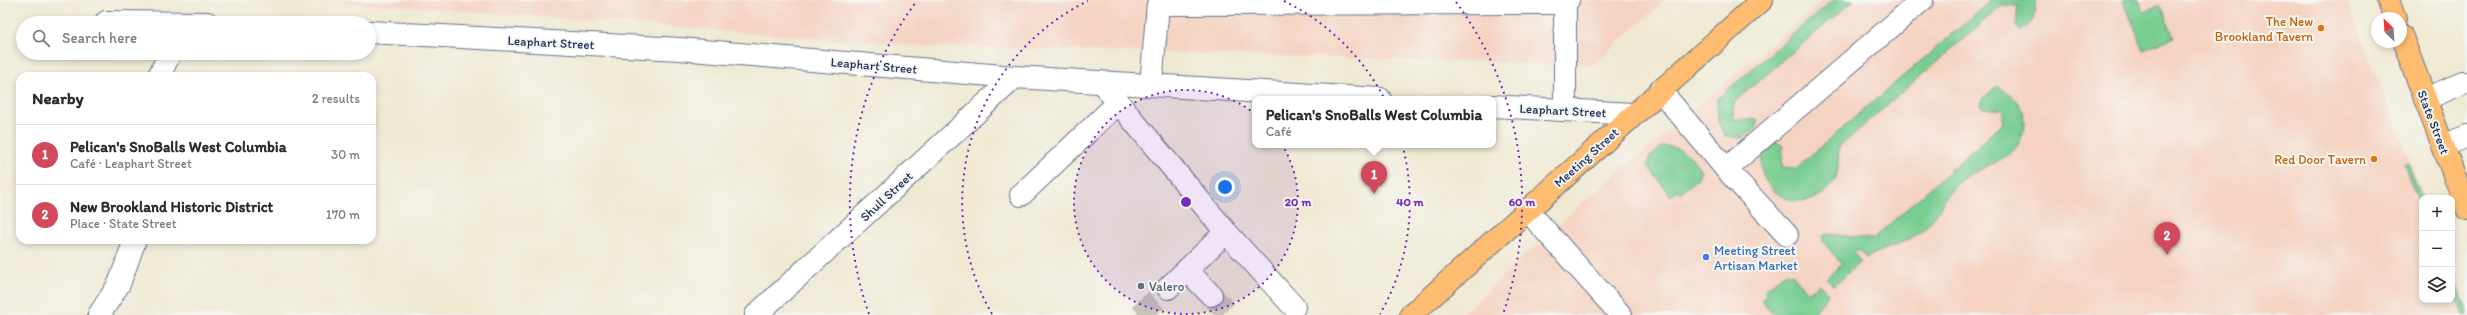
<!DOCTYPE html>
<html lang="en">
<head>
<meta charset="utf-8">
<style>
  :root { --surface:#fff; --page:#f7f7f7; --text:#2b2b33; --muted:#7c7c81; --line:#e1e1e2; --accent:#d1495b }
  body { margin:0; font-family:Itim,sans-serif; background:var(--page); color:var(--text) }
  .controls { position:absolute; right:12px; bottom:12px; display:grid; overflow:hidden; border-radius:8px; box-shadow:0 2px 6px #0003 }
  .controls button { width:36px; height:36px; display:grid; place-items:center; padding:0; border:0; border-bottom:1px solid var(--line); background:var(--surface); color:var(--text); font:20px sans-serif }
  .compass { position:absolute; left:2371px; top:12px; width:36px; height:36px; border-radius:50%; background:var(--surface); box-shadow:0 2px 6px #0003; rotate:335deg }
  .you { position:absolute; left:1225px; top:187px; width:14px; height:14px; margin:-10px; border:3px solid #fff; border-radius:50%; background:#1a73e8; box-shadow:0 0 0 6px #1a73e833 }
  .badge { display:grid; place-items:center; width:26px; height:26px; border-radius:50%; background:var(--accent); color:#fff; font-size:13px; font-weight:700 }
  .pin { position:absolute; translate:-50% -33px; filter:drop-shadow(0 1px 2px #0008) }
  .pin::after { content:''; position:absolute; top:21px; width:14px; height:12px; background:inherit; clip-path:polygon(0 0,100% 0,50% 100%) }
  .popup { position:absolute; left:1252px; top:96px; width:244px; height:52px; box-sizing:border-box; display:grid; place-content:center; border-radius:8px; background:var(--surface); filter:drop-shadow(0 1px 3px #0005); font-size:13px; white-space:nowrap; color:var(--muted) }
  .popup b { font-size:15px; color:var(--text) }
  .popup::after { content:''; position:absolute; left:50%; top:100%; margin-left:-8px; border:8px solid transparent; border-top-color:var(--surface) }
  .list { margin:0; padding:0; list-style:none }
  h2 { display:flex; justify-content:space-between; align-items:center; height:52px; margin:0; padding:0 16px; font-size:17px }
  h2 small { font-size:13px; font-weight:400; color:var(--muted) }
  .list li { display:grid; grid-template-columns:26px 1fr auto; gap:12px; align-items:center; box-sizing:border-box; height:60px; padding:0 16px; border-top:1px solid var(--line) }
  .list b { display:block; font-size:15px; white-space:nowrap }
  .list p { margin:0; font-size:13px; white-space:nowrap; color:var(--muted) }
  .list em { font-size:13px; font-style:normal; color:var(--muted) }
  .icon { flex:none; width:22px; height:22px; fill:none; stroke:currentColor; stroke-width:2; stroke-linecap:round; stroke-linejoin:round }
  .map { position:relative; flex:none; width:2467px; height:315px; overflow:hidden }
  .search { position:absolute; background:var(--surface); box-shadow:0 2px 6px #0003; left:16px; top:16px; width:360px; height:44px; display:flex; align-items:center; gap:10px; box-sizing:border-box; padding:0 14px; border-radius:22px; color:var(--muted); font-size:15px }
  .panel { position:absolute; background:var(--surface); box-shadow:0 2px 6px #0003; left:16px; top:72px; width:360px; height:172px; border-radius:12px }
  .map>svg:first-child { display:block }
</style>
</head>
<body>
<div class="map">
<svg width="2467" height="315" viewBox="0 0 2467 315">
  <rect width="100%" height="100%" fill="#f6f6f2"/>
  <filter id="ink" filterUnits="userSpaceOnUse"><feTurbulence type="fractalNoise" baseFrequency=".025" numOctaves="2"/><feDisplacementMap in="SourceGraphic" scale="8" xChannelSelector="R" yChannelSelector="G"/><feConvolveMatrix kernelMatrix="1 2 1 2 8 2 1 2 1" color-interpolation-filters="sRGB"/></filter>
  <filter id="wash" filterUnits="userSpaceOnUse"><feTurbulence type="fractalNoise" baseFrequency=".012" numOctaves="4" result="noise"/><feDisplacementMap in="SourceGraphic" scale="16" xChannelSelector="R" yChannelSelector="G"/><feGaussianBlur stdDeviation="0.9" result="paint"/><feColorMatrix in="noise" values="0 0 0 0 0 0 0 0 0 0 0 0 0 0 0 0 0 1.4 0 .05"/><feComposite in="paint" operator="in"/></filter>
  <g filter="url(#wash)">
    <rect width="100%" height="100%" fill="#efe9d2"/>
    <path fill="#f5d3c1" d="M 322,0 L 1665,0 L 1593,65 L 917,46 Z
      M 1823,0 L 2347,0 L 2424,198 L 2422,198 L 2422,300 L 2452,300 L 2452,271 L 2467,315 L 1461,315 L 1576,208 Z"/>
    <path fill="#78cd91" stroke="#4a7e78" d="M 1833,0 L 1854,0 L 1734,102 L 1733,119 L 1757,120 L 1757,127 L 1742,138 L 1725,136 L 1718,122 L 1717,99 Z
      M 1992,0 L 2035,0 C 2037,14 2033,25 2020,31 L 2016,27 L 2018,6 L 2002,5 L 1839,147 C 1838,156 1839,168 1836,177 C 1832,187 1824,195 1815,198 C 1774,214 1740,159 1777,142 L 1783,146 L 1782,167 L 1796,168 Z
      M 2123,0 L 2139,0 L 2144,11 L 2160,5 L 2174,37 L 2144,50 Z
      M 1997,86 C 2012,95 2024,104 2024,123 C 2024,163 1980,163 1957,184 C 1944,195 1939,213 1927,226 C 1910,243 1886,247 1866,258 L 1860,250 L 1854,253 L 1860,262 L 1834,286 L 1826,278 L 1842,264 L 1823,242 L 1823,236 L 1827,234 L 1873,239 L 2003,123 L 2003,110 L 1983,108 L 1981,105 L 1982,99 Z
      M 1663,146 C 1681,147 1693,155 1701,172 L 1697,179 L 1680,193 L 1678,190 L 1671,196 L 1647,165 L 1650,157 Z
      M 2408,163 L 2422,199 L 2422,212 L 2404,165 Z
      M 1789,273 L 1793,275 L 1808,293 L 1819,284 L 1827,292 L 1828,295 L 1812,315 L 1775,315 L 1761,300 L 1768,295 L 1764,291 L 1781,276 Z
      M 2452,274 L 2467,311 L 2467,315 L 2463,315 L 2452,288 Z"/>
  </g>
  <g filter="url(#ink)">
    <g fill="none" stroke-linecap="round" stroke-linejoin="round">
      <path stroke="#c5c4bb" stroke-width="22" stroke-dasharray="22 11" stroke-linecap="butt" d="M 1211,295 L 1230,315
        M 1140,315 L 1168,288"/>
      <defs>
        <path id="minor" d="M 1565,0 L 1565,110
          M 106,22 L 207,23
          M 369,32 L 680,49 L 1015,77 L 1380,99
          M 159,76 L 170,53
          M 1101,82 L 1226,232 L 1294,307
          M 1151,85 L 1158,4 L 1565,3 L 1568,0
          M 1660,90 L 1726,169 L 1787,235
          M 2425,99 L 2463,83
          M 1493,106 L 1633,114
          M 2443,146 L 2467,136
          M 1726,169 L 1922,0
          M 1021,195 L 1118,103
          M 1527,210 L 1621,315
          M 1187,270 L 1211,295
          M 1168,288 L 1226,232
          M 99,315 L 119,284 L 135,240
          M 756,315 L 1015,77"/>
        <path id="major" d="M 2388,0 L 2395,18
          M 2401,35 L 2467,209
          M 1411,315 L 1762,0"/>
      </defs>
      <use href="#minor" stroke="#657087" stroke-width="24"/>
      <use href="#major" stroke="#657087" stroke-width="24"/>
      <use href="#minor" stroke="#fff" stroke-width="22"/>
      <use href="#major" stroke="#fdbc6f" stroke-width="22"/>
    </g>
  </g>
  <circle cx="1186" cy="202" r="112" fill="#7b2cbf" fill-opacity=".12"/>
  <g fill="none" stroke="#7b2cbf" stroke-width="2" stroke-dasharray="2 4">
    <circle cx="1186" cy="202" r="112"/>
    <path d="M992 314A224 224 0 0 1 1088 1M1284 1A224 224 0 0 1 1380 314"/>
    <path d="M869 314A336 336 0 0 1 916 2M1456 2A336 336 0 0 1 1503 314"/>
  </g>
  <g fill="#e8710a" stroke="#f6f6f2" stroke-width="1.5">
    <circle cx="2321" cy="28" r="4"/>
    <circle cx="2374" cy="159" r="4"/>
  </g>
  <circle fill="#3f7fe0" stroke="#f6f6f2" stroke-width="1.5" cx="1706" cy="257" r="4"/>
  <circle fill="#5c6f8a" stroke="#f6f6f2" stroke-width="1.5" cx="1141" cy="286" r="4"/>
  <g text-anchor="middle" stroke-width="4" stroke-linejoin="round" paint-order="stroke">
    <g font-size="13" fill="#c56008" stroke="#f6f6f2" text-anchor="end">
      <text x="2313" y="26">The New<tspan x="2313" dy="15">Brookland Tavern</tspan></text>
      <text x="2366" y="164">Red Door Tavern</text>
    </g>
    <g font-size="13" fill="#1b2f5e" stroke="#f6f6f2">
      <text transform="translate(551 42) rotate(3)" y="5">Leaphart Street</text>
      <text transform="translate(874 65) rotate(5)" y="5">Leaphart Street</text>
      <text transform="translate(1563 110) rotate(3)" y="5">Leaphart Street</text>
      <text transform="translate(2434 122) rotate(69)" y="5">State Street</text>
      <text transform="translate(1586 157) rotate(-42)" y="5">Meeting Street</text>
      <text transform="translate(886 196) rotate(-43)" y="5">Shull Street</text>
    </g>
    <g font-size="13" fill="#366cbe" stroke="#f6f6f2" text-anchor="start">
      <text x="1714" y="255">Meeting Street<tspan x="1714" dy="15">Artisan Market</tspan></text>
    </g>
    <g font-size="13" fill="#4e5e75" stroke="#f6f6f2" text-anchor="start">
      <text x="1149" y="291">Valero</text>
    </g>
  </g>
  <circle cx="1186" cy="202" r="6" fill="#7b2cbf" stroke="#f6f6f2" stroke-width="2"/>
  <g font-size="12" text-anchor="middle" font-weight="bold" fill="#7b2cbf" stroke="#f6f6f2" stroke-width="4" stroke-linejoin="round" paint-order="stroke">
    <text x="1298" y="206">20 m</text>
    <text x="1410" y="206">40 m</text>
    <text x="1522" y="206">60 m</text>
  </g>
</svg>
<div class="controls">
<button>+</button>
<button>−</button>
<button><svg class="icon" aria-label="layers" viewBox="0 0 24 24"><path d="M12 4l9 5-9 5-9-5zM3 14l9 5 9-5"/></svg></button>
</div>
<svg class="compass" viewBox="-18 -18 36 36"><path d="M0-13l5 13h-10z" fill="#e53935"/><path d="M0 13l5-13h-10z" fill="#7c7c81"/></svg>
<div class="you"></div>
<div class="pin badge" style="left:1374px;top:194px">1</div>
<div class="popup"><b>Pelican's SnoBalls West Columbia</b>Café</div>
<div class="pin badge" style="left:2167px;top:255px">2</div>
<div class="search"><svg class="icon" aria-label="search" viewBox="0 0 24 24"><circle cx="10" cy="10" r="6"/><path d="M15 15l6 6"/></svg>Search here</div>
<section class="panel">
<h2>Nearby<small>2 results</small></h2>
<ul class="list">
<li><span class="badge">1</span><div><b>Pelican's SnoBalls West Columbia</b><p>Café · Leaphart Street</p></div><em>30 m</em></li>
<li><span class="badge">2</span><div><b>New Brookland Historic District</b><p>Place · State Street</p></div><em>170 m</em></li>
</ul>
</section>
</div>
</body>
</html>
